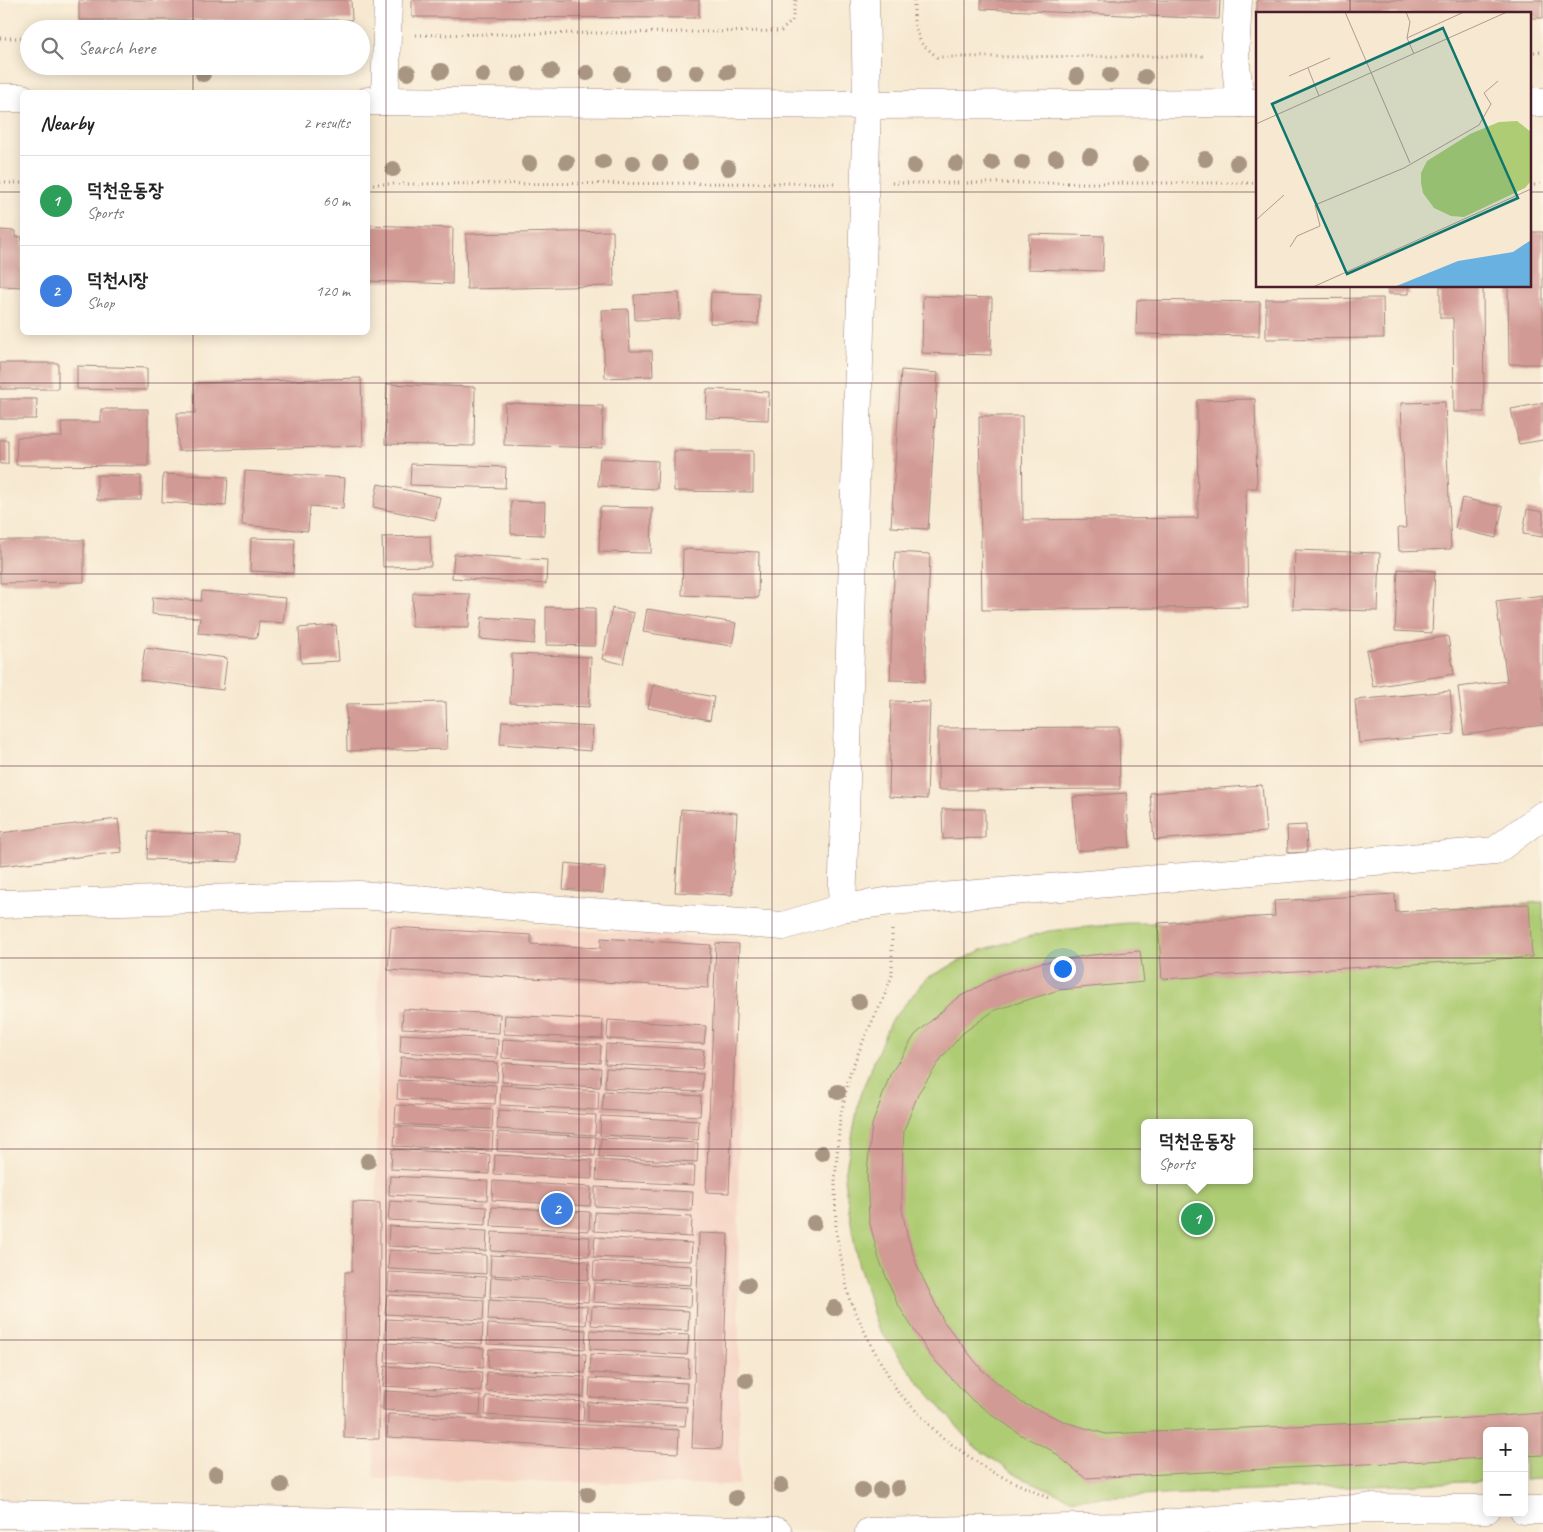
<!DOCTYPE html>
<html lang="en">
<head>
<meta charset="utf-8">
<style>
  :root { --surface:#fff; --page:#f6f6f6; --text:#222; --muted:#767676; --line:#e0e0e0; --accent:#db2777 }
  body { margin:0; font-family:Caveat,"Poor Story",sans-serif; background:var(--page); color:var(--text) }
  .controls { position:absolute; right:15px; bottom:15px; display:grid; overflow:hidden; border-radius:8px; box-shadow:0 2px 12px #0003 }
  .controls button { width:45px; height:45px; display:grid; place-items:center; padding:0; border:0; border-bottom:1px solid var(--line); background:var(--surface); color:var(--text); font:25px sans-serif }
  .you { position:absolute; left:1062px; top:968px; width:18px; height:18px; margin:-12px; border:4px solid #fff; border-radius:50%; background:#1a73e8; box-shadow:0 0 0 8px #1a73e833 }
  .badge { display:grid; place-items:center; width:32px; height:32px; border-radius:50%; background:var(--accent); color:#fff; font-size:16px; font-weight:700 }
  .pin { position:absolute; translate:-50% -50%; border:2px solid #fff; box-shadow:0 1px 5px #0006 }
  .popup { position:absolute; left:1141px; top:1119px; width:112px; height:65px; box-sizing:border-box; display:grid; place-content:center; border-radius:8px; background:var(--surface); filter:drop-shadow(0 1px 4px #0005); font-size:16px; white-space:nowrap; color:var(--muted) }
  .popup b { font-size:19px; color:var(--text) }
  .popup::after { content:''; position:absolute; left:50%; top:100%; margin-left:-10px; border:10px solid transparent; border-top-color:var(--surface) }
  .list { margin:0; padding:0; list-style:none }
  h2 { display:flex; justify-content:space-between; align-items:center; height:65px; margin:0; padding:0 20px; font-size:21px }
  h2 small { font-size:16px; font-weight:400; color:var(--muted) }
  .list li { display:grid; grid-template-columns:32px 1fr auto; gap:15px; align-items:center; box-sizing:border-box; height:90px; padding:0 20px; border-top:1px solid var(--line) }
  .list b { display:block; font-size:19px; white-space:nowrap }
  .list p { margin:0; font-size:16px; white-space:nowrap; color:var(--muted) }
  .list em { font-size:16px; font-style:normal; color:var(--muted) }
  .icon { flex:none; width:28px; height:28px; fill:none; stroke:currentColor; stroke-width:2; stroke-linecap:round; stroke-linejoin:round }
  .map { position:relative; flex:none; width:1543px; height:1532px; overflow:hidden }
  .search { position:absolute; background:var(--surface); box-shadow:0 2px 12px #0003; left:20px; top:20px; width:350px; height:55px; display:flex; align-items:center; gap:12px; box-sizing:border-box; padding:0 18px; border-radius:28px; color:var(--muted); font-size:19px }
  .panel { position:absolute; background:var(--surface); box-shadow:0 2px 12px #0003; left:20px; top:90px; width:350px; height:245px; border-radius:8px }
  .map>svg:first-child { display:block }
</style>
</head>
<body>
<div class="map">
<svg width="1543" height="1532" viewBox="0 0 1543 1532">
  <rect width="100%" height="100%" fill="#fcf5e5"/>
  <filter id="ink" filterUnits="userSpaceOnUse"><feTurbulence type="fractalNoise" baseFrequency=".02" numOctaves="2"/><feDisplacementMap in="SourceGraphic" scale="10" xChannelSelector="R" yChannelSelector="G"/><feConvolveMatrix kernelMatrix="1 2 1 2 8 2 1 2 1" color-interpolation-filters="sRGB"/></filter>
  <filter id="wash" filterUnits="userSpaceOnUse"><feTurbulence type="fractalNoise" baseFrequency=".0096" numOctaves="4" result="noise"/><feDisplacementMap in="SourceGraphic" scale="20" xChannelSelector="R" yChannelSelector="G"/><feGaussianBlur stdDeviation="1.12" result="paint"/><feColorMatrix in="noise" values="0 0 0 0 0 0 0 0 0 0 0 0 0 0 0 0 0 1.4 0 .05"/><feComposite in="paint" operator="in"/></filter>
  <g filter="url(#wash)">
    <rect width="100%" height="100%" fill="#f7e9d1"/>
    <path fill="#f5d2c2" d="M 379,920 L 738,939 L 739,1485 L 374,1479 Z"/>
    <path fill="#aecc73" stroke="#7c764f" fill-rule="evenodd" d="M 1395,894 L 1396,912 L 1543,902 L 1543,1479 L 1524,1480 L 1524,1431 L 1487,1431 L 1487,1481 L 1071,1499 L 1018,1476 L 975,1447 L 916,1379 L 877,1326 L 857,1259 L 844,1179 L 860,1095 L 890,1022 L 927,978 L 981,950 L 1049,931 L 1127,923 L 1158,923 L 1275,916 L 1274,901 ZM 1144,1123 L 1250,1123 L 1250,1180 L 1144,1180 Z"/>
    <g id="blocks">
      <path fill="#d29a94" d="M 79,0 L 351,0 L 352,20 L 79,20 Z
        M 412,0 L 699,0 L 699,18 L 412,17 Z
        M 981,0 L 1220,0 L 1219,19 L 981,9 Z
        M 1257,0 L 1543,0 L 1543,18 L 1529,18 L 1529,14 L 1257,14 Z
        M 368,225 L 453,228 L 452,284 L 368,281 Z
        M 0,230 L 15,231 L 15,237 L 22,237 L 22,287 L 0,286 Z
        M 613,231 L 614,286 L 467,289 L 466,234 Z
        M 1529,232 L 1543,232 L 1543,364 L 1509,364 L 1508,286 L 1529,286 Z
        M 1029,234 L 1104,236 L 1103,271 L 1028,269 Z
        M 1388,286 L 1409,286 L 1409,294 L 1388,294 Z
        M 1440,286 L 1483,286 L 1484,412 L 1454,412 L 1453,318 L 1440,318 Z
        M 711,292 L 759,294 L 758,324 L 710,323 Z
        M 679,293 L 680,319 L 635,320 L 634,295 Z
        M 923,296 L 992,298 L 991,355 L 922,353 Z
        M 1383,298 L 1384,338 L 1266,339 L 1266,299 Z
        M 1137,300 L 1260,302 L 1259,336 L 1136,334 Z
        M 628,309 L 630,351 L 652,351 L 653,376 L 605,378 L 602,310 Z
        M 0,363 L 58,363 L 58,389 L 0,389 Z
        M 77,366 L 147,368 L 147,390 L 77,389 Z
        M 901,370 L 938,373 L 928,529 L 891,527 Z
        M 361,378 L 363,446 L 178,451 L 177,413 L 195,413 L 194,383 Z
        M 387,384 L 475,387 L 474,446 L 385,444 Z
        M 707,389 L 769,392 L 768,420 L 706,418 Z
        M 0,399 L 37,399 L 36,419 L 0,419 Z
        M 1255,399 L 1257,488 L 1246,488 L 1248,607 L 982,610 L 979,416 L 1022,416 L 1023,520 L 1198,518 L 1197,400 Z
        M 1445,402 L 1451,549 L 1399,551 L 1398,528 L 1406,528 L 1401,403 Z
        M 505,403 L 603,406 L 602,448 L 504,445 Z
        M 1543,403 L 1543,440 L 1519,444 L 1511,409 Z
        M 101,409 L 148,409 L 148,466 L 16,465 L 17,437 L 62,437 L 61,422 L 101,422 Z
        M 0,440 L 8,440 L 8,464 L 0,464 Z
        M 674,451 L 753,451 L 753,492 L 674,491 Z
        M 600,458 L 658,461 L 657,489 L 598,486 Z
        M 411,464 L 506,467 L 505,488 L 410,485 Z
        M 245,471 L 345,478 L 343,509 L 310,506 L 308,531 L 242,525 Z
        M 163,474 L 228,477 L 226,506 L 162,502 Z
        M 97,475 L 141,476 L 141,500 L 97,500 Z
        M 378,484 L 440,497 L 435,520 L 373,507 Z
        M 1462,498 L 1503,507 L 1496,538 L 1455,528 Z
        M 511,501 L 545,502 L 544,535 L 511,534 Z
        M 600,507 L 652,508 L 651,553 L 599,552 Z
        M 1527,509 L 1543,512 L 1543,537 L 1523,534 Z
        M 430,536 L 431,566 L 383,567 L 382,537 Z
        M 251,538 L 295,539 L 293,573 L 250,571 Z
        M 0,540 L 84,540 L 84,582 L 0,583 Z
        M 683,549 L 759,552 L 758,598 L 682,595 Z
        M 1295,550 L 1380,553 L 1378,611 L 1293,609 Z
        M 895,552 L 930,554 L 925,681 L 890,680 Z
        M 454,554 L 547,560 L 546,584 L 452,578 Z
        M 1398,569 L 1435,571 L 1432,633 L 1395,631 Z
        M 202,591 L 286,598 L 283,623 L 259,621 L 257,638 L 198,633 L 200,618 L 152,614 L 153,597 L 201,601 Z
        M 413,593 L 470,594 L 469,628 L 412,627 Z
        M 1543,595 L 1543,725 L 1464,735 L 1458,687 L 1507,681 L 1496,601 Z
        M 546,607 L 595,608 L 595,646 L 546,645 Z
        M 612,608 L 634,613 L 623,664 L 602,659 Z
        M 647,609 L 736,623 L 732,646 L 643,632 Z
        M 482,617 L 536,621 L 534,644 L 480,639 Z
        M 336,625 L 339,661 L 301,663 L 299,628 Z
        M 1448,636 L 1454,674 L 1373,687 L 1366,650 Z
        M 145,648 L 227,658 L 223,690 L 140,680 Z
        M 512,654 L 591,657 L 589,707 L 510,703 Z
        M 653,685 L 714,697 L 710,720 L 648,708 Z
        M 1450,691 L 1454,734 L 1359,743 L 1355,700 Z
        M 891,701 L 930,702 L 927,799 L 889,797 Z
        M 446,702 L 447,749 L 347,751 L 346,704 Z
        M 502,721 L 593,727 L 591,751 L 500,744 Z
        M 1119,727 L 1120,789 L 938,790 L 938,728 Z
        M 1262,785 L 1266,832 L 1154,840 L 1150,793 Z
        M 1126,793 L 1130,847 L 1077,851 L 1073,797 Z
        M 681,809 L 737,813 L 732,895 L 675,892 Z
        M 942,809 L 985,809 L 985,838 L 943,839 Z
        M 118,819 L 122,852 L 0,866 L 0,833 Z
        M 1306,825 L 1307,852 L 1288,853 L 1287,826 Z
        M 148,832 L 239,835 L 238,862 L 147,859 Z
        M 565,863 L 605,867 L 603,893 L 563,889 Z
        M 1395,894 L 1396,912 L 1529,904 L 1532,957 L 1162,979 L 1158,923 L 1275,916 L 1274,901 Z
        M 391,927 L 531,935 L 531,944 L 601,948 L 601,938 L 711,945 L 708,988 L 388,970 Z
        M 716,943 L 739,944 L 729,1193 L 706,1192 Z
        M 1140,951 L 1144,982 L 1059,990 L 995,1010 L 963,1033 L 943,1056 L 919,1092 L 904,1130 L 902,1172 L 902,1209 L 907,1235 L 918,1268 L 944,1322 L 981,1369 L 1022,1403 L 1068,1423 L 1106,1434 L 1454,1419 L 1543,1413 L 1543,1455 L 1524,1456 L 1524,1431 L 1487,1431 L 1487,1458 L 1085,1478 L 1051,1450 L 1021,1435 L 972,1400 L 929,1354 L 897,1303 L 879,1259 L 869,1220 L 867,1172 L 872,1125 L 890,1075 L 915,1035 L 957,998 L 1000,975 L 1040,963 L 1091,955 Z
        M 403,1009 L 500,1014 L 499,1033 L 402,1028 Z
        M 505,1015 L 603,1020 L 602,1039 L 504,1034 Z
        M 608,1020 L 706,1026 L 704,1044 L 607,1039 Z
        M 401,1034 L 498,1039 L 497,1058 L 400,1052 Z
        M 503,1039 L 601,1045 L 600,1063 L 502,1058 Z
        M 606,1044 L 704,1050 L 702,1069 L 605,1064 Z
        M 401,1057 L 498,1063 L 497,1082 L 399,1076 Z
        M 503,1063 L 601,1068 L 600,1087 L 502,1082 Z
        M 606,1068 L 703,1074 L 702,1092 L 605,1088 Z
        M 398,1080 L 496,1085 L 495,1104 L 397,1099 Z
        M 501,1085 L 599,1091 L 598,1110 L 500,1105 Z
        M 604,1091 L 701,1096 L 700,1116 L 602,1110 Z
        M 396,1105 L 493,1110 L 492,1129 L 395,1124 Z
        M 498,1110 L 596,1115 L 595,1135 L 497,1129 Z
        M 601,1116 L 699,1121 L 698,1140 L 600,1135 Z
        M 395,1126 L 493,1132 L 492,1151 L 394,1146 Z
        M 498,1132 L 596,1137 L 595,1156 L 497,1151 Z
        M 601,1138 L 698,1143 L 697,1162 L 599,1157 Z
        M 392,1149 L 490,1155 L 489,1174 L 391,1169 Z
        M 495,1155 L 592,1160 L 592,1179 L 494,1174 Z
        M 597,1160 L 695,1166 L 694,1185 L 596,1180 Z
        M 390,1176 L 488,1181 L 487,1200 L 389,1195 Z
        M 493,1181 L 591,1187 L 590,1206 L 492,1200 Z
        M 595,1187 L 693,1192 L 692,1211 L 595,1206 Z
        M 390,1201 L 487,1207 L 486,1225 L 388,1220 Z
        M 353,1202 L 380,1203 L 379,1439 L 344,1438 L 345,1272 L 352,1272 Z
        M 492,1207 L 590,1212 L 589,1231 L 491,1226 Z
        M 595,1212 L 692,1217 L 691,1237 L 594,1231 Z
        M 389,1226 L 487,1231 L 486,1251 L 388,1246 Z
        M 492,1232 L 590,1237 L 589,1256 L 491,1251 Z
        M 699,1233 L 728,1234 L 721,1449 L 692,1448 Z
        M 595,1237 L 692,1243 L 691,1261 L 593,1257 Z
        M 389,1250 L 486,1255 L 486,1274 L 388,1269 Z
        M 491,1255 L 589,1261 L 588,1280 L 490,1275 Z
        M 594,1261 L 692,1266 L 691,1285 L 593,1280 Z
        M 389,1272 L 486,1277 L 485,1297 L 388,1291 Z
        M 491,1277 L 589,1283 L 588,1302 L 490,1297 Z
        M 594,1283 L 692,1288 L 691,1307 L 593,1302 Z
        M 387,1295 L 484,1300 L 483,1320 L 385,1314 Z
        M 489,1300 L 587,1306 L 586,1325 L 488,1320 Z
        M 592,1306 L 689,1311 L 688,1331 L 591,1325 Z
        M 386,1319 L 483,1324 L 482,1344 L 385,1338 Z
        M 488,1324 L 586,1330 L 585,1349 L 487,1344 Z
        M 591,1330 L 689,1335 L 687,1355 L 590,1349 Z
        M 386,1343 L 484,1348 L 483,1368 L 385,1362 Z
        M 489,1349 L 586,1354 L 585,1373 L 488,1368 Z
        M 591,1354 L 689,1359 L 688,1378 L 590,1373 Z
        M 385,1366 L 482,1372 L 481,1391 L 383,1386 Z
        M 487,1372 L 585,1377 L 584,1397 L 486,1391 Z
        M 590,1378 L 687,1383 L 686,1402 L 589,1397 Z
        M 384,1391 L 481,1396 L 480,1415 L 383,1410 Z
        M 486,1396 L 584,1402 L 583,1421 L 485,1415 Z
        M 588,1402 L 687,1407 L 685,1426 L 588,1421 Z
        M 388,1414 L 679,1430 L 678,1453 L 387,1437 Z"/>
    </g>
  </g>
  <g filter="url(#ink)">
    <use href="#blocks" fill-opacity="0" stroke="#a0847e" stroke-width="1"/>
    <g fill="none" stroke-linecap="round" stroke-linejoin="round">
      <defs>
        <path id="minor" d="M 1238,0 L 1235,56 L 1240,103
          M 385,101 L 388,0
          M 0,904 L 359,895 L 783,926 L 842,908 L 892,901 L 1495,851 L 1543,815"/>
        <path id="tertiary" d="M 842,908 L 867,105 L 865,0"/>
        <path id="secondary" d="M 0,98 L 22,98
          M 368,101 L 867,105 L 1257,103
          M 1529,102 L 1543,102
          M 1524,1510 L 1543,1510
          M 0,1514 L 778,1532
          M 869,1532 L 1123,1527 L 1367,1508 L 1487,1509"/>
      </defs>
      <use href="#minor" stroke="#a0847e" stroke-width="29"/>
      <use href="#tertiary" stroke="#a0847e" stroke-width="29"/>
      <use href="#secondary" stroke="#a0847e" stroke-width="29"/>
      <path stroke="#a0847e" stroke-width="3" stroke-dasharray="1 4" stroke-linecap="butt" d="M 914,0 L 914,23 L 921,43 L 937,57 L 1206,56
        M 416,35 L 781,31 L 792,21 L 796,0
        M 0,38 L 29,38
        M 1529,52 L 1543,52
        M 0,183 L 22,183
        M 892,183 L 1257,183
        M 368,184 L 836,183
        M 1529,185 L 1543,185
        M 892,930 L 892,975 L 883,1000 L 867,1032 L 850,1073 L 840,1119 L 835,1181 L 836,1232 L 849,1298 L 871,1345 L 898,1392 L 941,1437 L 990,1471 L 1048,1498"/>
      <use href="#minor" stroke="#fff" stroke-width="28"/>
      <use href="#tertiary" stroke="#fff" stroke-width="28"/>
      <use href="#secondary" stroke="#fff" stroke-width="28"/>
    </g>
    <g fill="#a89682">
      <circle cx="441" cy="71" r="8"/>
      <circle cx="551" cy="71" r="8"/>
      <circle cx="663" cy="72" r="8"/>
      <circle cx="697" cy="72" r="8"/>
      <circle cx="728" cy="72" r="8"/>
      <circle cx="408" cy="73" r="8"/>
      <circle cx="587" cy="73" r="8"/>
      <circle cx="203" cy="74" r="8"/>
      <circle cx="519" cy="74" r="8"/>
      <circle cx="622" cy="74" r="8"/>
      <circle cx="483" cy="75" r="8"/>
      <circle cx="1110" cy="75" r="8"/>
      <circle cx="1077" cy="76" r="8"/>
      <circle cx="1145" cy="77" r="8"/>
      <circle cx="1090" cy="156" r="8"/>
      <circle cx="1056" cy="158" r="8"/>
      <circle cx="1205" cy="159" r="8"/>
      <circle cx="567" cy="162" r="8"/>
      <circle cx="603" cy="162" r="8"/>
      <circle cx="690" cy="162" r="8"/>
      <circle cx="1022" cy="162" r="8"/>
      <circle cx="529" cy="163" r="8"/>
      <circle cx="633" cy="163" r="8"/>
      <circle cx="660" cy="163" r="8"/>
      <circle cx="992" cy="163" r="8"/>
      <circle cx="1237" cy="163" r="8"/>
      <circle cx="956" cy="164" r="8"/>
      <circle cx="1140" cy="164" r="8"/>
      <circle cx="914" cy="166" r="8"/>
      <circle cx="728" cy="168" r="8"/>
      <circle cx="393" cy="169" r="8"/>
      <circle cx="859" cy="1002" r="8"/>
      <circle cx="838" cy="1092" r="8"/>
      <circle cx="822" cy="1153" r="8"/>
      <circle cx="368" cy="1161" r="8"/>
      <circle cx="814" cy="1223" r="8"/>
      <circle cx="748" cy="1285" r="8"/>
      <circle cx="834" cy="1308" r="8"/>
      <circle cx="746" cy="1380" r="8"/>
      <circle cx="216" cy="1474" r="8"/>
      <circle cx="281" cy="1485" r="8"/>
      <circle cx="781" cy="1485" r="8"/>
      <circle cx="898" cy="1488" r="8"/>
      <circle cx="862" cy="1490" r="8"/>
      <circle cx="880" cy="1490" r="8"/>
      <circle cx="588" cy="1494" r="8"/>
      <circle cx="736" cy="1498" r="8"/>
    </g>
  </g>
  <path fill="none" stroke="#4a1f2b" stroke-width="1" stroke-opacity="0.55" d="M 193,0 L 193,29M 386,0 L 386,1532M 579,0 L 579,1532M 772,0 L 772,1532M 964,0 L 964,1532M 1157,0 L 1157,1532M 1350,0 L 1350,14M 193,66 L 193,92M 0,192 L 22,192M 368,192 L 1257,192M 1529,192 L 1543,192M 1350,286 L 1350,1532M 193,332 L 193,1532M 0,383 L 1543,383M 0,574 L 1543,574M 0,766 L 1543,766M 0,958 L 1543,958M 0,1149 L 1543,1149M 0,1340 L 1543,1340"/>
  <g transform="translate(1256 12)">
    <rect width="275" height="275" fill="#f7e9d1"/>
    <path d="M 261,109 L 275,120 L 275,169 L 269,176 L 208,205 L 195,204 L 178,196 L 167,181 L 165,171 L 165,161 L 171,149 L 214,122 L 243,110 Z" fill="#aecc73"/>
    <path d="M 275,228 L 275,275 L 138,275 L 202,249 L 257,240 Z" fill="#68b1e0"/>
    <path fill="none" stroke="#b2988f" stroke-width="1" d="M 89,0 L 154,151M 150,0 L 154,10 L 151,26 L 158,42M 151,26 L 208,0M 52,56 L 63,84M 33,64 L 74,46M 0,112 L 251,0M 0,208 L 28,183M 34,235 L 41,224 L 64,214 L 59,193 L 148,156 L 223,113 L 235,92 L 228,81 L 242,69M 57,275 L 275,177"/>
    <path fill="#0f766e" fill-opacity="0.15" stroke="#0f766e" stroke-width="2.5" d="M 187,16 L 262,186 L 91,262 L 16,92 Z"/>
    <rect width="275" height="275" fill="none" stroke="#4a1f2b" stroke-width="2.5"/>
  </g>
</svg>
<div class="controls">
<button>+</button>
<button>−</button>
</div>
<div class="you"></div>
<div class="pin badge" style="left:1197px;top:1219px;background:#2e9e5b">1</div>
<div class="popup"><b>덕천운동장</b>Sports</div>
<div class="pin badge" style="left:557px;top:1209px;background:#3f7fe0">2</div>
<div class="search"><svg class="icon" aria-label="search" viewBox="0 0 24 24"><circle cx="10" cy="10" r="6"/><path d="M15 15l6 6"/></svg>Search here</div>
<section class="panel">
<h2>Nearby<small>2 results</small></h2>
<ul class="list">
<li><span class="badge" style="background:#2e9e5b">1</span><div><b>덕천운동장</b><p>Sports</p></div><em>60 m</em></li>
<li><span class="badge" style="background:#3f7fe0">2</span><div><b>덕천시장</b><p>Shop</p></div><em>120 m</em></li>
</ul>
</section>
</div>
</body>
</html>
